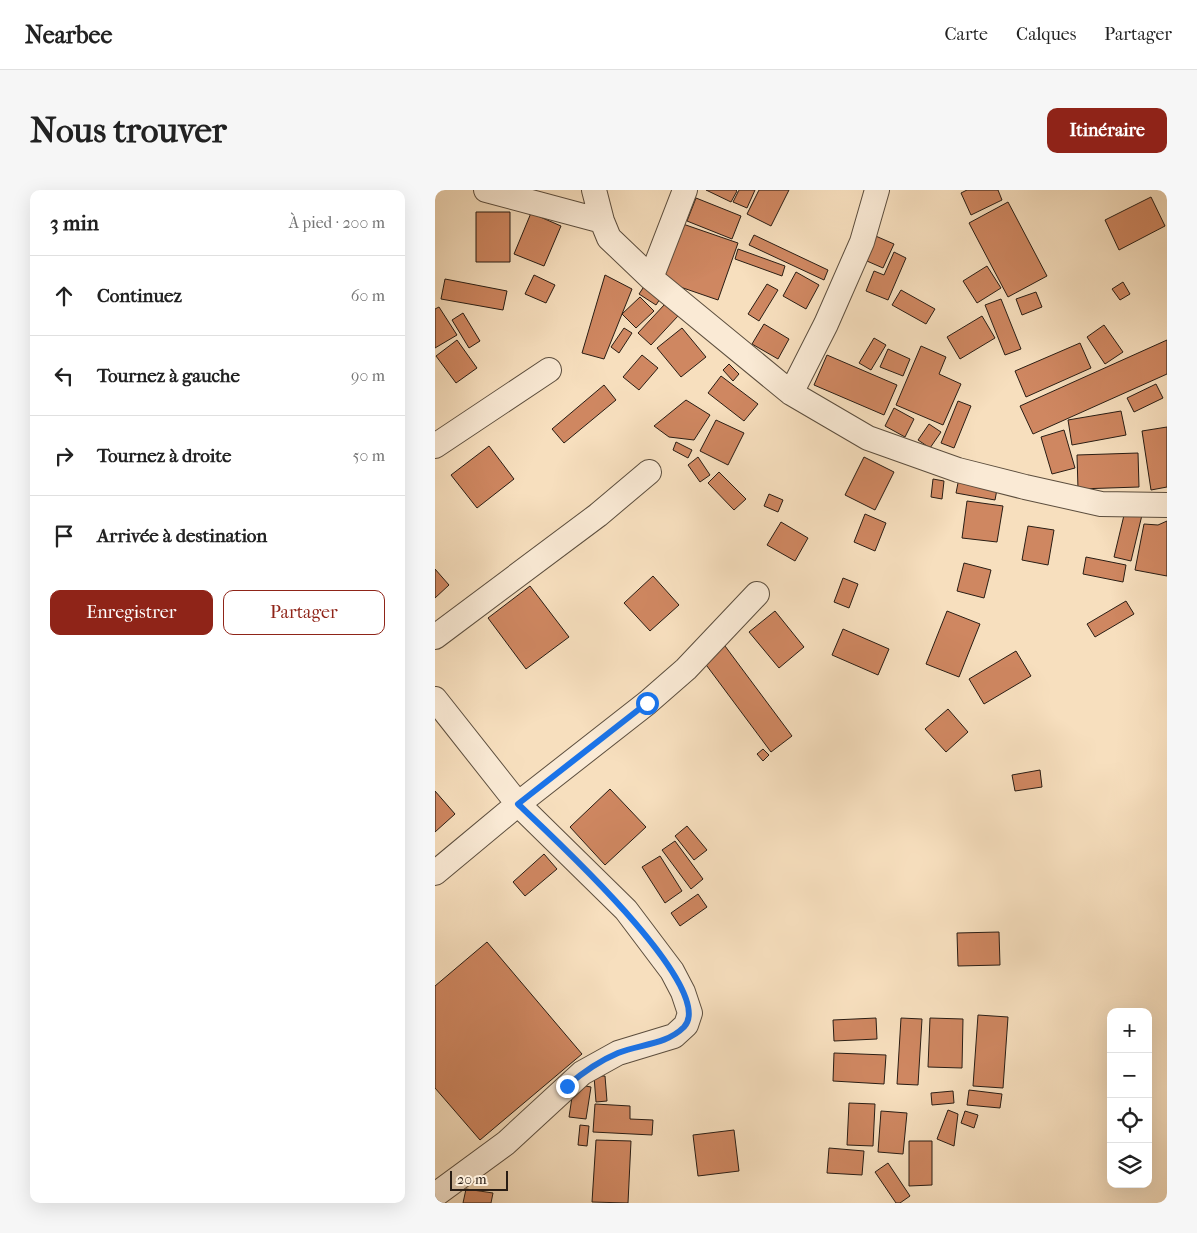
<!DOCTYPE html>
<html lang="fr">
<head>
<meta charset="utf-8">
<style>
  :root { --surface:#fff; --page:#f6f6f6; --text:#222; --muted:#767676; --line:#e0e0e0; --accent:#8f2418 }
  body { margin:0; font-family:"IM FELL French Canon",serif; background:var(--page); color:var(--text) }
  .controls { position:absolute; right:15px; bottom:15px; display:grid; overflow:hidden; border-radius:10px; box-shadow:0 5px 20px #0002 }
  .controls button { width:45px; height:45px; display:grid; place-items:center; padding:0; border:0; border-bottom:1px solid var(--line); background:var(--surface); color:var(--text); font:25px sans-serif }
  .scale { position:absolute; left:15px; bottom:12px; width:58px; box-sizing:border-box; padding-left:5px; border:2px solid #291d14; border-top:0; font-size:14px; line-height:18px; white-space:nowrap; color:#291d14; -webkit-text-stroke:4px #faead5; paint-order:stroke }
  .stop { position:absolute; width:15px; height:15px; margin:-11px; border:4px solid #1a73e8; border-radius:50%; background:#fff }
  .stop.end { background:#1a73e8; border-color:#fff; box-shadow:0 1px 5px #0008 }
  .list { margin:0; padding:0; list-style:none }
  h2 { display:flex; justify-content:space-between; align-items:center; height:65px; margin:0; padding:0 20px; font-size:21px }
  h2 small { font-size:16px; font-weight:400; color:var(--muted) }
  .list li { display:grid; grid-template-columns:32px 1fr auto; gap:15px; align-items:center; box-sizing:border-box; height:80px; padding:0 20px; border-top:1px solid var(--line) }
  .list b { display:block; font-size:19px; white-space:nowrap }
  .list em { font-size:16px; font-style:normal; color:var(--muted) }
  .actions { display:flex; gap:10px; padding:15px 20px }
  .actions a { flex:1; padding:11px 0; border:1px solid var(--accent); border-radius:10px; text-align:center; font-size:18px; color:var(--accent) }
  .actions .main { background:var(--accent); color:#fff }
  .icon { flex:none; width:28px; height:28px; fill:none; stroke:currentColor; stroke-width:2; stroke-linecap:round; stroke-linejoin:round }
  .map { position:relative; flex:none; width:732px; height:1013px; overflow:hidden; border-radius:10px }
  header { display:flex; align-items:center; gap:30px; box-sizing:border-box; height:70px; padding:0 25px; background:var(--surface); border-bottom:1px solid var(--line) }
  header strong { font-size:24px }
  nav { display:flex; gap:28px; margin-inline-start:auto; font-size:18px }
  .intro { display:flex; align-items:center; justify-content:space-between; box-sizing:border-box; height:120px; padding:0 30px }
  h1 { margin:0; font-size:35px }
  .button { padding:12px 22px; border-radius:10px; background:var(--accent); color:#fff; font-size:18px; font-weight:700 }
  main { display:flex; gap:30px; padding:0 30px }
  aside { flex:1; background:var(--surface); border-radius:10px; box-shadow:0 5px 20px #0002 }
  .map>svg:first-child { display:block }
</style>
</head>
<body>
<header>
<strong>Nearbee</strong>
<nav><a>Carte</a><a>Calques</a><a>Partager</a></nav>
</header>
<div class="intro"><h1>Nous trouver</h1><a class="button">Itinéraire</a></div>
<main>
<aside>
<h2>3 min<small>À pied · 200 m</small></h2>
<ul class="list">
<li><svg class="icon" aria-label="ahead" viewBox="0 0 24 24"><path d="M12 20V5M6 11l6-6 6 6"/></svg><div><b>Continuez</b></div><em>60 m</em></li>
<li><svg class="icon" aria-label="left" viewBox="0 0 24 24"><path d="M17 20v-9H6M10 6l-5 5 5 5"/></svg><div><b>Tournez à gauche</b></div><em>90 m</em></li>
<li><svg class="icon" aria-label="right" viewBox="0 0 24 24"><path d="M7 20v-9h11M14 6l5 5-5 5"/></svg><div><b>Tournez à droite</b></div><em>50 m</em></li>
<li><svg class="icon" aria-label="arrive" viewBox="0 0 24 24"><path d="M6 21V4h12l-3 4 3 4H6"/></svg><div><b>Arrivée à destination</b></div></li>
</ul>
<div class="actions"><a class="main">Enregistrer</a><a>Partager</a></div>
</aside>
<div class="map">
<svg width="732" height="1013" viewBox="0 0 732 1013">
  <rect width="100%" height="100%" fill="#f7dfbe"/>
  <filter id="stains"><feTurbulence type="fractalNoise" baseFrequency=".004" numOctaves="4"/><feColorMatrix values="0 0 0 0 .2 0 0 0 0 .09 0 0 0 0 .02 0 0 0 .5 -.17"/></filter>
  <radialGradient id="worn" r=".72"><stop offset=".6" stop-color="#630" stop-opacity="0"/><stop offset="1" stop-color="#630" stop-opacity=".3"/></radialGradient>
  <path fill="#cf8761" stroke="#291d14" d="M 271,0 L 301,0 L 302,1 L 296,12 Z
    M 304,0 L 320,0 L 312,18 L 298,12 Z
    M 324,0 L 354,0 L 336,36 L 312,24 Z
    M 532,0 L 563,0 L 567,10 L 536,25 L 526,3 Z
    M 716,7 L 730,36 L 684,60 L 670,30 Z
    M 261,8 L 306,26 L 297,49 L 252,31 Z
    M 573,12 L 612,86 L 573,107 L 534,33 Z
    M 41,22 L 75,22 L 75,72 L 41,72 Z
    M 96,23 L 126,36 L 109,76 L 79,64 Z
    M 245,33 L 303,53 L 283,110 L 225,90 Z
    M 436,44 L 459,54 L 448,78 L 425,68 Z
    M 319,45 L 393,80 L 389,90 L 314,55 Z
    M 303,59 L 350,76 L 347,86 L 300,69 Z
    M 459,62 L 471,68 L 453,110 L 431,101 L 439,81 L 449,85 Z
    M 552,76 L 566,98 L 542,113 L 528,91 Z
    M 361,82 L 384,95 L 371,119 L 348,106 Z
    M 99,85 L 120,95 L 111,113 L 90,104 Z
    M 170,85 L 197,99 L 169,169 L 147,163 Z
    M 10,89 L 72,101 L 68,120 L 6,109 Z
    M 688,92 L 695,104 L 685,110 L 677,99 Z
    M 332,94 L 343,100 L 324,131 L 313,124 Z
    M 210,95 L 227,106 L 221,115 L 204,104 Z
    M 466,100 L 500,119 L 491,134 L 457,115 Z
    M 601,102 L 607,117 L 587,125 L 581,109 Z
    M 205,107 L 219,121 L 201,138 L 187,124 Z
    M 566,109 L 586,159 L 570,165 L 550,115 Z
    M 230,114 L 243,126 L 216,155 L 203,143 Z
    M 4,117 L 22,145 L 0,158 L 0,119 Z
    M 28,123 L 45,151 L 34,158 L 17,130 Z
    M 547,126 L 560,148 L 525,169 L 512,147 Z
    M 329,134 L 354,149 L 343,169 L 317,154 Z
    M 669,135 L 688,162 L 670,174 L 652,147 Z
    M 189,138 L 197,143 L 184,163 L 176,157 Z
    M 247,138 L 271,167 L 246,187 L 222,158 Z
    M 439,148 L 451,155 L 436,180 L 424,173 Z
    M 22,150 L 42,178 L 21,193 L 1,166 Z
    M 732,150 L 732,184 L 598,244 L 585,216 Z
    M 645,153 L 656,178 L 591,207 L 580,181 Z
    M 486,156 L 511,167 L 504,184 L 526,194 L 508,235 L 461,215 Z
    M 453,159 L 475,169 L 468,186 L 445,177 Z
    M 207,165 L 223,178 L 204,200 L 188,187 Z
    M 392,165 L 462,195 L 449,225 L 379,195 Z
    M 294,174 L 304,184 L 298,191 L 288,180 Z
    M 286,186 L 323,214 L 309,231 L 273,203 Z
    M 721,194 L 728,208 L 699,222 L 692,208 Z
    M 169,195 L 181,210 L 129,253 L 117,239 Z
    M 251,210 L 275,225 L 259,250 L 234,247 L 219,236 Z
    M 523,211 L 536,216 L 519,258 L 506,253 Z
    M 459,218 L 479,229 L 470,247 L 450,236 Z
    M 686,221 L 691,245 L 637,255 L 633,230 Z
    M 281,230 L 309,243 L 293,275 L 265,261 Z
    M 494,234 L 506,242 L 495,258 L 483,250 Z
    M 732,237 L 732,297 L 716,300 L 707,241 Z
    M 629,240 L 640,278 L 617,284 L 606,247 Z
    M 241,252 L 257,260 L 253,268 L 238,260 Z
    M 54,256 L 79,289 L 42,318 L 16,285 Z
    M 703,263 L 704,297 L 643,299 L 642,265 Z
    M 263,267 L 275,285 L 265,292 L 253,275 Z
    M 429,267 L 459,282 L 440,320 L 410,305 Z
    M 284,282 L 311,309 L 299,320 L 273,293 Z
    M 524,288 L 563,294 L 560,310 L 521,303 Z
    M 498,289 L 509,291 L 507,309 L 496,307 Z
    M 334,304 L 348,310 L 343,322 L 329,316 Z
    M 532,311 L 568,316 L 562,352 L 527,348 Z
    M 690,321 L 707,325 L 696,371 L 679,367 Z
    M 430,324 L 451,333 L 440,361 L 419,352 Z
    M 732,331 L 732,386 L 700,380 L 709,334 L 723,335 Z
    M 346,332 L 373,348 L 360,371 L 332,355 Z
    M 593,336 L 619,340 L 613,375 L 587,370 Z
    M 651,367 L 691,375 L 688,392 L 648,384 Z
    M 529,373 L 556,380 L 549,408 L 522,401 Z
    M 0,379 L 14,395 L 0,408 Z
    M 218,386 L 244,415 L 215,441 L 189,413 Z
    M 408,388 L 423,394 L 414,418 L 399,412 Z
    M 95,396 L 134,447 L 91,479 L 53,428 Z
    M 691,411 L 699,424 L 660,447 L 652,434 Z
    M 340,421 L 369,457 L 344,478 L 314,442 Z
    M 512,421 L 545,434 L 524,487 L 491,474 Z
    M 408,439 L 454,459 L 443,485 L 397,465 Z
    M 287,452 L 357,546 L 336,562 L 266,468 Z
    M 581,461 L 596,486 L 549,514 L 534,489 Z
    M 513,519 L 533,542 L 511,562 L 490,539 Z
    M 328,559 L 334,565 L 328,571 L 322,564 Z
    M 605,580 L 607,597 L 580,601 L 577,585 Z
    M 175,599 L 211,637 L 170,675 L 135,637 Z
    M 0,601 L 20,624 L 0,642 Z
    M 252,636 L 272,660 L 259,670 L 240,646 Z
    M 240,651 L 268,689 L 256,699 L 227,660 Z
    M 109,664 L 122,679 L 90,706 L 78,692 Z
    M 225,666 L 247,701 L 230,713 L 207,677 Z
    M 263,704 L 272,717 L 245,736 L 236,723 Z
    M 564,742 L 565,775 L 523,776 L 522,743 Z
    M 52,752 L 147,864 L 45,950 L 0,898 L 0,796 Z
    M 543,825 L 573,827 L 568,898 L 538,896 Z
    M 441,828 L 442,849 L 399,851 L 398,830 Z
    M 466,828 L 487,829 L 483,895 L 462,894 Z
    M 495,828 L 528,829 L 527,878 L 493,877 Z
    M 399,863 L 451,865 L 449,894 L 398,891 Z
    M 159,886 L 170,886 L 172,911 L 161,912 Z
    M 139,894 L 156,897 L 151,929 L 134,927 Z
    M 534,900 L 567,904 L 565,918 L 532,915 Z
    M 518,901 L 519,913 L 497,915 L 496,903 Z
    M 414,913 L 440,914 L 438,956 L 412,955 Z
    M 160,914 L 195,916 L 195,929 L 218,930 L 217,945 L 158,942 Z
    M 513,920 L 523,924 L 519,956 L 502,949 Z
    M 446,921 L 472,923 L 468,964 L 443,962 Z
    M 530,921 L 543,925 L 539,938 L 526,933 Z
    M 145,935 L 154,936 L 152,956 L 143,955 Z
    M 299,940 L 304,981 L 263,986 L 258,945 Z
    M 161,950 L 196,951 L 193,1013 L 157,1012 Z
    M 474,951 L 497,951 L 497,995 L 474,996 Z
    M 394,958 L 429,961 L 427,985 L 392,983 Z
    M 453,973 L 475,1006 L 465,1013 L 461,1013 L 440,982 Z
    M 31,999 L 58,1003 L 56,1013 L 28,1013 Z"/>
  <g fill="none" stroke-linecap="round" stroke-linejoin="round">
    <defs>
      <path id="minor" d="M 51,0 L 167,31
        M 159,0 L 167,31 L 174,48 L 216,88 L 356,203 L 433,248 L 523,280 L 590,297 L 666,314 L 732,315
        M 216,88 L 250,0
        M 356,203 L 391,134 L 427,52 L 442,0
        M 0,256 L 114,180
        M 0,447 L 163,325 L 214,282
        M 0,509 L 83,614 L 191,720 L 237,781 L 248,802 L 255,823 L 251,835 L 239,846 L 183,863 L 147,883 L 71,953 L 0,1005
        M 0,683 L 83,614 L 212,513 L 251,479 L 322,404"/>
    </defs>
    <use href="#minor" stroke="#5c4e3e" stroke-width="26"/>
    <use href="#minor" stroke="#faead5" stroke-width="24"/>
  </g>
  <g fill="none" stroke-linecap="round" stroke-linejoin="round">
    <path stroke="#1a73e8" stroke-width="6" d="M 132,896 C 147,883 164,871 183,863 C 205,854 231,855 249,837 C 285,799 111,641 83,614 L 212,513"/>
  </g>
  <rect width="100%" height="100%" filter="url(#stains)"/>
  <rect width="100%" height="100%" fill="url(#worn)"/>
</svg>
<div class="controls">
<button>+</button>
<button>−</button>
<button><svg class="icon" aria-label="locate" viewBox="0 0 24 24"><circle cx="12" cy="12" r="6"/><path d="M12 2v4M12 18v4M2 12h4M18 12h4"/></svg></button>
<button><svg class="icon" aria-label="layers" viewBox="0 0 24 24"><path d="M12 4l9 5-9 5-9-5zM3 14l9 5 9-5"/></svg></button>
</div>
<div class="scale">20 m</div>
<div class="stop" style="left:212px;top:513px"></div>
<div class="stop end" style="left:132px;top:896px"></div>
</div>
</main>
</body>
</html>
